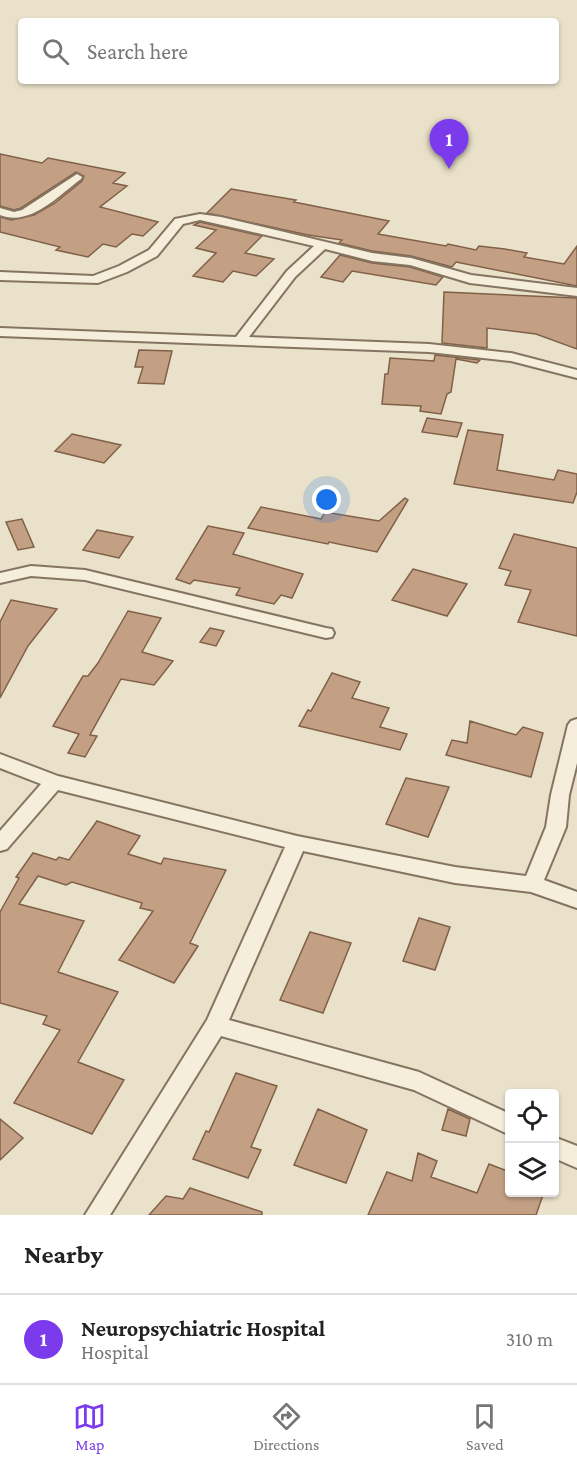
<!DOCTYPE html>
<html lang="en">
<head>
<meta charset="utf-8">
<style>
  :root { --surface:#fff; --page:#f6f6f6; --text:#222; --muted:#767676; --line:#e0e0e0; --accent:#7c3aed }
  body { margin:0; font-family:"Crimson Pro",serif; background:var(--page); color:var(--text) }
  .controls { position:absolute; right:18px; bottom:18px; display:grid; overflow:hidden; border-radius:6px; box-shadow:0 2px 4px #0004 }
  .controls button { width:54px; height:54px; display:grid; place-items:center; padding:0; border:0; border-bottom:2px solid var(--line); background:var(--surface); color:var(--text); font:30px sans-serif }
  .you { position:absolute; left:327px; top:500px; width:21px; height:21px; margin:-15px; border:4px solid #fff; border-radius:50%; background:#1a73e8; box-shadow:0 0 0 9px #1a73e833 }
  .badge { display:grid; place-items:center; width:39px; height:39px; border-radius:50%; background:var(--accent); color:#fff; font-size:20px; font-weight:700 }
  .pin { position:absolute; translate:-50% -50px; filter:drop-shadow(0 2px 3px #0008) }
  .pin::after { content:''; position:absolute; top:32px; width:21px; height:18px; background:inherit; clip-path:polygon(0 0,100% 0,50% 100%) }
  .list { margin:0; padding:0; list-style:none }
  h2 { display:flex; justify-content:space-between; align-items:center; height:78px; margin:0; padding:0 24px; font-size:26px }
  h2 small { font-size:20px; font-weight:400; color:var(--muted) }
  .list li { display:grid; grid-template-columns:39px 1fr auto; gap:18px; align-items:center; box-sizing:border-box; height:90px; padding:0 24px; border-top:2px solid var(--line) }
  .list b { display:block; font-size:22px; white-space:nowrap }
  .list p { margin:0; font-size:20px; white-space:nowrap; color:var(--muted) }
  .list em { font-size:20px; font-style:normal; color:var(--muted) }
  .icon { flex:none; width:33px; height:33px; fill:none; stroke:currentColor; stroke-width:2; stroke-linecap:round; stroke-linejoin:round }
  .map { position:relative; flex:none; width:577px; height:1215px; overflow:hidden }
  .search { position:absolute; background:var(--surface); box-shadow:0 2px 4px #0004; left:18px; right:18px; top:18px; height:66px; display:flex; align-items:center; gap:15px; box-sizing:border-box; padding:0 21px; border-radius:6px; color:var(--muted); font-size:22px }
  .sheet { height:168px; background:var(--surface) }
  nav { display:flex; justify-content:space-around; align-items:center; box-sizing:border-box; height:84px; border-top:2px solid var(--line); background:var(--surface); font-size:16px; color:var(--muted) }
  nav a { display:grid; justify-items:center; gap:3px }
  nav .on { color:var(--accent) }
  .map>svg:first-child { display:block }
</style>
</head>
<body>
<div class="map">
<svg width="577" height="1215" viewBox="0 0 577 1215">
  <rect width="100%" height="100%" fill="#e9e1c9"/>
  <path fill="#c3a083" stroke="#806048" stroke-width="1.5" d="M 0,154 L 42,163 L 48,158 L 125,173 L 113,183 L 127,186 L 100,207 L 158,222 L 143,236 L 132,234 L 116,247 L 103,244 L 88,257 L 56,250 L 60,247 L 0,232 L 0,217 L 11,220 L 34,215 L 55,203 L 82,181 L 84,176 L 76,172 L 21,208 L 14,210 L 0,206 Z
    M 231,189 L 296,200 L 294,202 L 389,221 L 378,234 L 446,246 L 448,244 L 476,250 L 479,246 L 505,249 L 527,253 L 524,257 L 564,264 L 577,246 L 577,286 L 456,262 L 452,267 L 411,256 L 372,251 L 339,243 L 342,240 L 308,235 L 207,213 Z
    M 200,222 L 262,236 L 245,253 L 274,259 L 256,276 L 233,271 L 223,282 L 193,276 L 216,253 L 196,248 L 216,230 L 194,225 Z
    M 340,255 L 372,263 L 410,267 L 443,277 L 436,285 L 352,271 L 343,282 L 321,277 Z
    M 444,292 L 577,298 L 577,349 L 536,334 L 487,328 L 487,348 L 442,343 Z
    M 139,350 L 172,351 L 164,384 L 138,383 L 143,367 L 135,367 Z
    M 435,355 L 480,360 L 477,363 L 456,359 L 451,392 L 447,394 L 441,414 L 420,411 L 421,406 L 382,404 L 385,374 L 388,374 L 390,358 L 434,361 Z
    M 427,418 L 462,423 L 457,437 L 422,432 Z
    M 468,430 L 503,435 L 497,470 L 554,480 L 558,470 L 577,474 L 577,492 L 573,503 L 454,484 Z
    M 72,434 L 121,445 L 104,463 L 55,451 Z
    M 405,498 L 408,500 L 377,552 L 329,542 L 328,544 L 248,528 L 261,507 L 321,519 L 325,512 L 379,521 Z
    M 22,519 L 34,547 L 18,550 L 6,522 Z
    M 208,526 L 244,533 L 233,554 L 303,574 L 292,598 L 281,595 L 274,604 L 236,595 L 240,588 L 194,580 L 190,584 L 176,579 Z
    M 97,530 L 133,537 L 119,558 L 83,550 Z
    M 514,534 L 577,548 L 577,636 L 518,622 L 531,590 L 505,585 L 511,571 L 499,568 Z
    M 413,569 L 467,584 L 447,616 L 392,600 Z
    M 11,600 L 57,609 L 28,646 L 0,698 L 0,622 Z
    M 128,611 L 161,618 L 142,652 L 173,661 L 154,685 L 121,679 L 90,735 L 97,736 L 85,757 L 68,753 L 79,734 L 53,726 L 83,676 L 88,676 L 98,663 Z
    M 210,628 L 224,631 L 216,646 L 200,642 Z
    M 332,673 L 360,682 L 352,698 L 389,708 L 380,727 L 407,734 L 400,750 L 299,726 L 308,710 L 311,711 Z
    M 470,721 L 516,735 L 523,727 L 543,733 L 531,777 L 446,755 L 452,740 L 467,743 Z
    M 406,778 L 449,787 L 428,837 L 386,824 Z
    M 97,821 L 140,836 L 128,854 L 161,864 L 164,858 L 226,870 L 190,943 L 198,946 L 174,983 L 119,960 L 153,911 L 140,908 L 142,903 L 72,882 L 66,885 L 38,876 L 19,904 L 84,921 L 58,972 L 118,992 L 78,1062 L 124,1080 L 92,1134 L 14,1103 L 60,1030 L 43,1024 L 47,1016 L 0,1003 L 0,912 L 19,878 L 16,877 L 33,853 L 56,860 L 59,857 L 69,860 Z
    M 419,918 L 450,927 L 435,970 L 403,961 Z
    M 310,932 L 351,943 L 323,1013 L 280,1000 Z
    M 236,1073 L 277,1086 L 251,1147 L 261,1150 L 248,1178 L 193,1159 L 206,1131 L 209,1132 Z
    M 318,1109 L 367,1130 L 346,1183 L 294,1165 Z
    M 448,1109 L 470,1119 L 466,1136 L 442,1130 Z
    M 0,1119 L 23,1138 L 0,1160 Z
    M 418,1153 L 437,1161 L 431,1177 L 477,1193 L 489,1164 L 510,1172 L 510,1192 L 544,1192 L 536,1215 L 368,1215 L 387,1172 L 412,1181 Z
    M 190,1188 L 262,1212 L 262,1215 L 149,1215 L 166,1196 L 183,1199 Z"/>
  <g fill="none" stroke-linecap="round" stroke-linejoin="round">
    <defs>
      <path id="street" d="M 77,174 L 82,177 L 81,179 C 58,196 30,227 0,215 L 0,208 L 14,212 L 22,210 Z
        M 200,214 L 221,217 L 372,253 L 411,258 L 471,275 L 577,288 L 577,296 L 470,283 L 410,265 L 372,261 L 325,249 L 295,277 L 249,337 L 429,344 L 511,353 L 577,370 L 577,378 L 511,361 L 429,352 L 0,336 L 0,328 L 236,337 L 287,271 L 314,246 L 200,220 L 183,224 L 157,256 L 127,272 L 98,283 L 0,280 L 0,272 L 93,276 L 119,266 L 149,250 L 175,219 Z
        M 31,566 L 85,570 L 326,628 L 332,629 L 334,633 L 332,637 L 326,638 L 85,580 L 31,576 L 0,583 L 0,573 Z
        M 577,719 L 577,763 L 569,795 L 566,827 L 544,880 L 577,892 L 577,908 L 531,892 L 455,883 L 303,851 L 229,1020 L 419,1072 L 510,1114 L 510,1135 L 414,1090 L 221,1036 L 110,1215 L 85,1215 L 207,1020 L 285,847 L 58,790 L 7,849 L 0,851 L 0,831 L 41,784 L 0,768 L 0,754 L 58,776 L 297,836 L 455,867 L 526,876 L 546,827 L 551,795 L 568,725 L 571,721 Z
        M 554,1137 L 577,1146 L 577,1168 L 554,1158 Z"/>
    </defs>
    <use href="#street" stroke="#847460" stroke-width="4"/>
    <use href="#street" fill="#f5eedb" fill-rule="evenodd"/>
  </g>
</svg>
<div class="controls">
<button><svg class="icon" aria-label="locate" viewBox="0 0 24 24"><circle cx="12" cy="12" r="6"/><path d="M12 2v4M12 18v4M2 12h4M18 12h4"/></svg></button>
<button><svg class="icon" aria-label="layers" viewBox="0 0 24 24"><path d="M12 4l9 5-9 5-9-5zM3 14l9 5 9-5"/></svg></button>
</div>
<div class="you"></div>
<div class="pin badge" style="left:449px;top:169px">1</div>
<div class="search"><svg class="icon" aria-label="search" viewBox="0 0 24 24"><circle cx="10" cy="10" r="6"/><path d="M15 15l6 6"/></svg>Search here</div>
</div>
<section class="sheet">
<h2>Nearby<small></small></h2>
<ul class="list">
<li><span class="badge">1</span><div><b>Neuropsychiatric Hospital</b><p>Hospital</p></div><em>310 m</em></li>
</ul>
</section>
<nav>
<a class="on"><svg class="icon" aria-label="map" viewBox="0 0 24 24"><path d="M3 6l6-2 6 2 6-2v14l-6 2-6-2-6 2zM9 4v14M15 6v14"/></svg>Map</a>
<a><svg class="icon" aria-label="directions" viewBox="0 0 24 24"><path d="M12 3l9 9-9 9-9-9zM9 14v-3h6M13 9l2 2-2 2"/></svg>Directions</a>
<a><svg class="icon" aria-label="saved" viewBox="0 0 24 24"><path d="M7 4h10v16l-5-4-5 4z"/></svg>Saved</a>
</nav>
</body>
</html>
